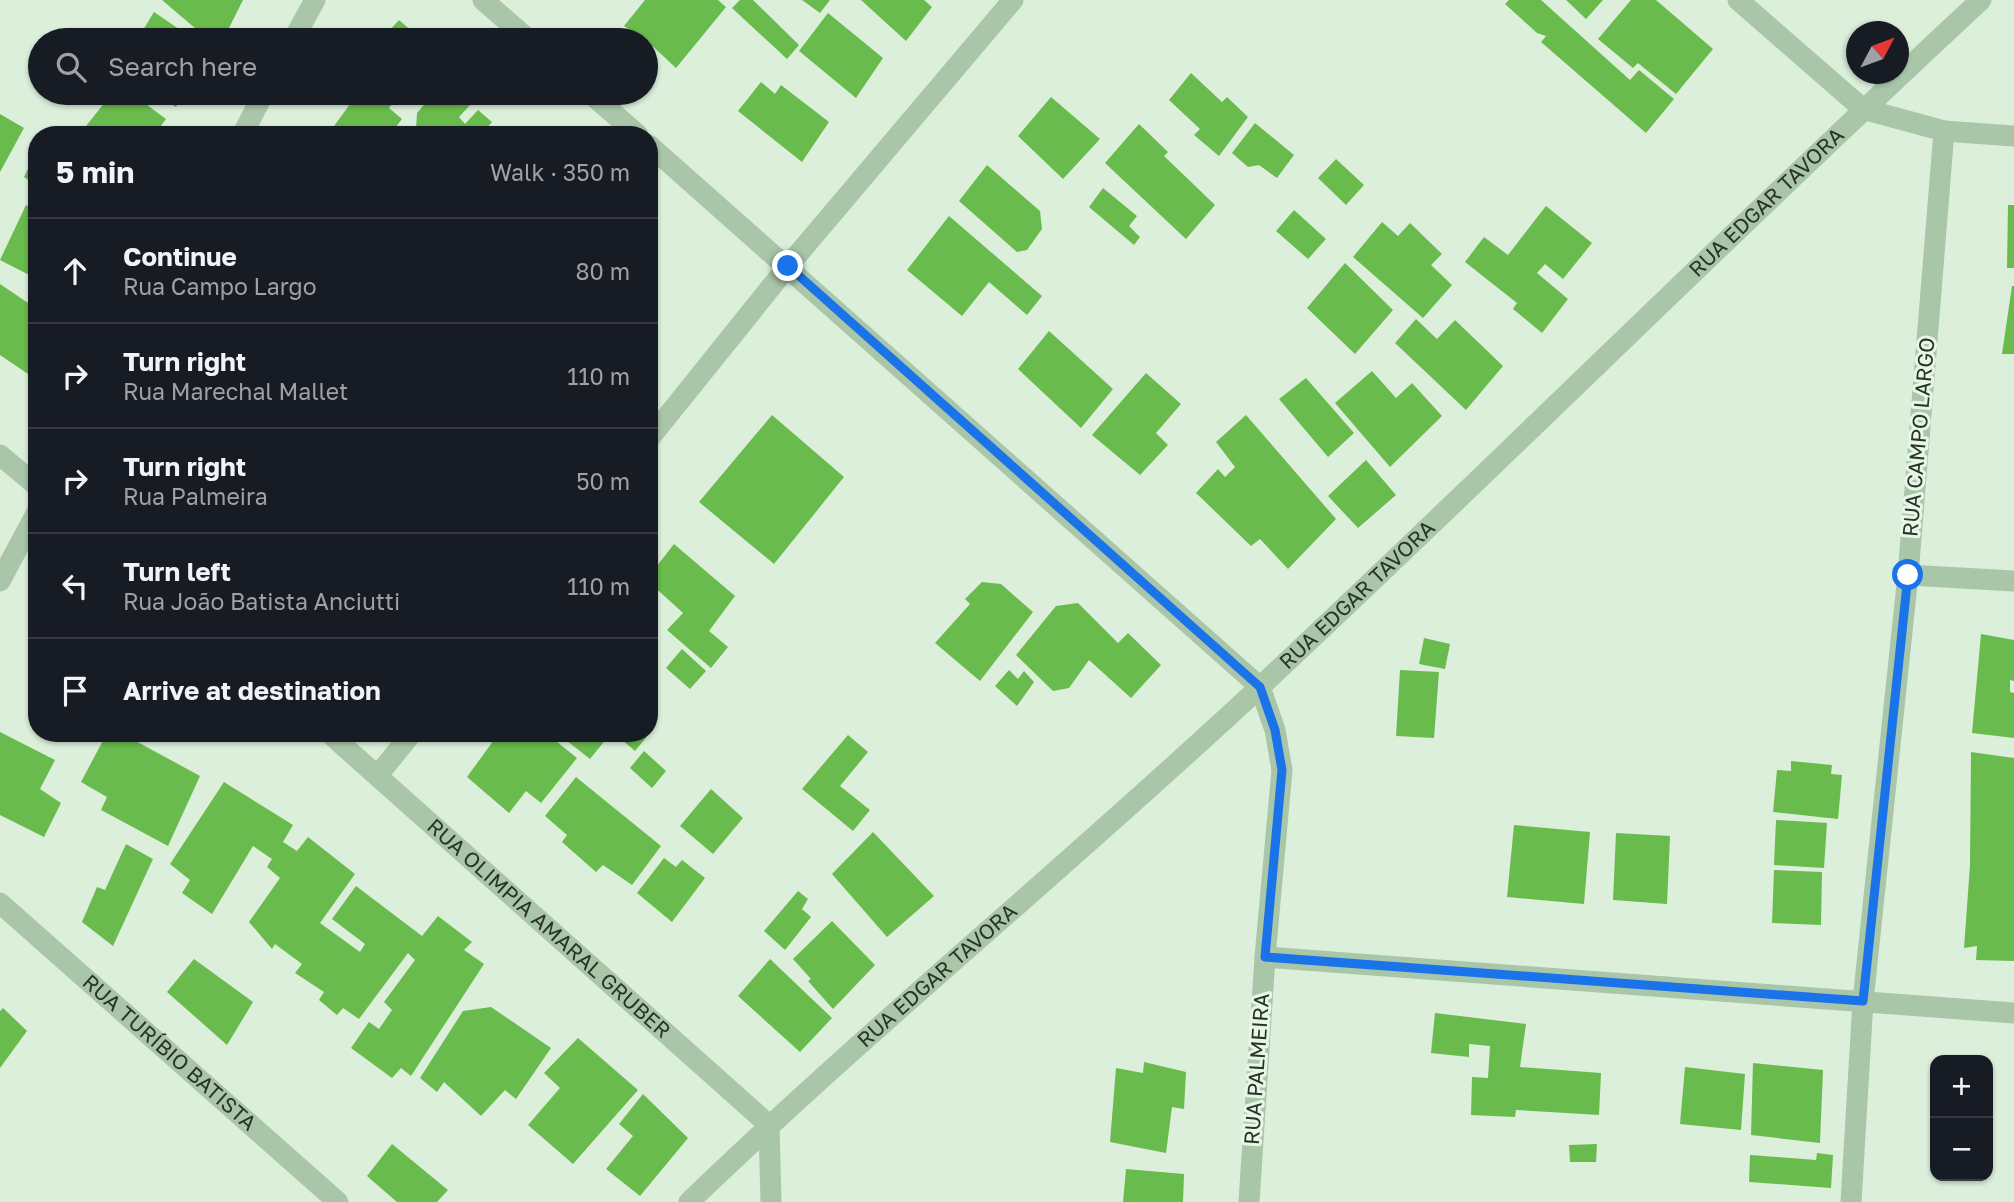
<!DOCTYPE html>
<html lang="en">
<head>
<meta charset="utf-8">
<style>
  :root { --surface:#171b24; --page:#20242c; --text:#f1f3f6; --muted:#9ea1a6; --line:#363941 }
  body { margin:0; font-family:"Golos Text",sans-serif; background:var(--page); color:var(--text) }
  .controls { position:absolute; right:21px; bottom:21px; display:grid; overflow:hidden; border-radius:14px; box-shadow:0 2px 5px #0004 }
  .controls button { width:63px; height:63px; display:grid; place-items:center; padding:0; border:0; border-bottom:2px solid var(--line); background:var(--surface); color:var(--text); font:35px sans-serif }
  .compass { position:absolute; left:1846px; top:21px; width:63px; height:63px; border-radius:50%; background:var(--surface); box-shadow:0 2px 5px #0004; rotate:49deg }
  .stop { position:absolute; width:21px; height:21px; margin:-16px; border:5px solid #1a73e8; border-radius:50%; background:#fff }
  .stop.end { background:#1a73e8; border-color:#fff; box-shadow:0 2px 7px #0008 }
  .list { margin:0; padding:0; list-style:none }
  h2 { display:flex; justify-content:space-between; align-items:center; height:91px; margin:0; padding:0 28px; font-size:30px }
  h2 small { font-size:23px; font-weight:400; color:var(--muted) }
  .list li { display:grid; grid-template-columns:46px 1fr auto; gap:21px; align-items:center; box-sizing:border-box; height:105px; padding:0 28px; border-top:2px solid var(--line) }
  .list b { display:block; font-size:26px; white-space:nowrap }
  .list p { margin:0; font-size:23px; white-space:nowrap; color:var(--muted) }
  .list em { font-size:23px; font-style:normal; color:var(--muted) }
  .icon { flex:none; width:38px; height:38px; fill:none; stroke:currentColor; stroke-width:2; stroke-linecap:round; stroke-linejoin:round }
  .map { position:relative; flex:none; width:2014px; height:1202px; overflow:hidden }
  .search { position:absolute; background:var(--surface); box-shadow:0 2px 5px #0004; left:28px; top:28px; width:630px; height:77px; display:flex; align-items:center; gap:18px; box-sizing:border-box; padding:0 24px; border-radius:38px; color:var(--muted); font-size:26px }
  .panel { position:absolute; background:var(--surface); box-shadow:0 2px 5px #0004; left:28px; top:126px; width:630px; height:616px; border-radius:28px }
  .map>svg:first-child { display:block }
</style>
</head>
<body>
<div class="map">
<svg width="2014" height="1202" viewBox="0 0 2014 1202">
  <rect width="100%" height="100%" fill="#dbefdb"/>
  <path fill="#6abb4d" d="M 162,0 L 243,0 L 223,40 L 209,40 Z
    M 645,0 L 718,0 L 726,7 L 676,68 L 646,40 L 624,26 Z
    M 740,0 L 753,0 L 799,45 L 787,59 L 732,8 Z
    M 802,0 L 830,0 L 820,13 Z
    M 861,0 L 924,0 L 932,7 L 906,41 Z
    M 1509,0 L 1541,0 L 1630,80 L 1639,70 L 1674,99 L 1646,133 L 1541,42 L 1546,36 L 1537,33 L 1505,4 Z
    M 1566,0 L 1603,0 L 1586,19 Z
    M 1631,0 L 1656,0 L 1713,49 L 1676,94 L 1638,63 L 1633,68 L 1598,39 Z
    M 154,12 L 195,40 L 137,40 Z
    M 828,13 L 883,58 L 856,98 L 799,51 Z
    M 399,20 L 422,40 L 381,40 Z
    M 1191,73 L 1222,102 L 1227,97 L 1248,117 L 1219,156 L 1194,135 L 1200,129 L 1169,100 Z
    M 761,82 L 775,94 L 781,85 L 829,122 L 802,162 L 738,111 Z
    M 96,93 L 131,93 L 166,119 L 154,135 L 79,135 L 105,102 Z
    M 154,93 L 184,93 L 176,107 Z
    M 358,93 L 400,93 L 389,108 L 402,119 L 390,135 L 329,133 Z
    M 434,93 L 481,93 L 459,117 L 465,124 L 478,110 L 492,122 L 481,135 L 421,135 L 416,129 L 417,113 Z
    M 1051,97 L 1100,139 L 1063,179 L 1018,136 Z
    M 0,114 L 24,128 L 0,172 Z
    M 1255,123 L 1294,155 L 1277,178 L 1259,165 L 1248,167 L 1232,153 Z
    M 1139,124 L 1168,152 L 1164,156 L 1215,205 L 1186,239 L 1105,163 Z
    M 37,150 L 37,186 L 24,177 Z
    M 1336,159 L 1364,185 L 1346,205 L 1318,178 Z
    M 987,165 L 1040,211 L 1042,229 L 1027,250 L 1017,252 L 959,201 Z
    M 1103,188 L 1137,216 L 1129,226 L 1140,237 L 1134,245 L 1089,207 Z
    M 37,204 L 37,279 L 0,260 L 26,205 L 33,209 Z
    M 2008,205 L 2014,205 L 2014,268 L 2007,268 Z
    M 1546,206 L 1592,243 L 1563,279 L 1545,264 L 1537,273 L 1568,299 L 1542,333 L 1513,309 L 1517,303 L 1465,262 L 1484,237 L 1508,255 Z
    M 1294,210 L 1326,239 L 1308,259 L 1276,231 Z
    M 949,216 L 1042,296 L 1027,315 L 989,282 L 962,316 L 907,270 Z
    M 1382,222 L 1398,236 L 1410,223 L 1442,254 L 1431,265 L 1452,285 L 1423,318 L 1353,257 Z
    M 1345,263 L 1393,310 L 1355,354 L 1307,308 Z
    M 0,284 L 37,309 L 34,378 L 0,355 Z
    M 2012,286 L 2014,286 L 2014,354 L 2002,354 Z
    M 1416,319 L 1437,339 L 1455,320 L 1503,366 L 1466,410 L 1395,343 Z
    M 1049,331 L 1113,389 L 1081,428 L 1018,369 Z
    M 1372,371 L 1396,398 L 1412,383 L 1442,416 L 1390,467 L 1335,403 Z
    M 1146,373 L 1181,404 L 1156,433 L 1168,445 L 1140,475 L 1092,435 Z
    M 1306,378 L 1354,433 L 1328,457 L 1279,399 Z
    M 772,415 L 844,477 L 774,564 L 699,502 Z
    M 1246,415 L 1336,519 L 1288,569 L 1260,539 L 1251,546 L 1196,493 L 1218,469 L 1225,477 L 1235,467 L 1216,442 Z
    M 1366,460 L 1396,495 L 1358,528 L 1328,496 Z
    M 674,544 L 735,596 L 709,631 L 728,647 L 711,668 L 667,630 L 683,613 L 649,582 L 649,576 Z
    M 982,582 L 1001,584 L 1033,612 L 980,681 L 935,643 L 970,604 L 965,599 Z
    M 1078,603 L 1118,643 L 1128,633 L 1161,665 L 1131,698 L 1089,660 L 1069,688 L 1053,691 L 1016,655 L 1056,606 Z
    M 1981,634 L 2014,640 L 2014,681 L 2010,680 L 2010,692 L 2014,693 L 2014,738 L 1972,733 Z
    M 1424,638 L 1450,644 L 1445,669 L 1419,664 Z
    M 682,649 L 706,671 L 690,689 L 666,668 Z
    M 1009,670 L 1018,679 L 1024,671 L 1034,682 L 1017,706 L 995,686 Z
    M 1400,670 L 1439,672 L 1434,738 L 1396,736 Z
    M 649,724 L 654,728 L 635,751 L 614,733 L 649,733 Z
    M 0,732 L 55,760 L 40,789 L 61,803 L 44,837 L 0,815 Z
    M 107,733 L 121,733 L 200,776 L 168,846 L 101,810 L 107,797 L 81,782 Z
    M 499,733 L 546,733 L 577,758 L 541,803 L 526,791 L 509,813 L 467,777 Z
    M 557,733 L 611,733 L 590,759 Z
    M 848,735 L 868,752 L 840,786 L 870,810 L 853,831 L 802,789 Z
    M 644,751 L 666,771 L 652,788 L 630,768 Z
    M 1971,752 L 2014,758 L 2014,961 L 1976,960 L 1977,946 L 1964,948 L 1970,865 Z
    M 1791,761 L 1832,765 L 1831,774 L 1842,775 L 1838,819 L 1773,812 L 1777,770 L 1791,771 Z
    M 576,777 L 661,846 L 632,885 L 603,865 L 596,872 L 562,842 L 567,835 L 545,816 Z
    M 224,782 L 293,825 L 283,842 L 297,851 L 308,837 L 355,874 L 320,923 L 360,952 L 365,944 L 332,919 L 356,886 L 422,936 L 438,916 L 472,942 L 464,950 L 484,964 L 411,1076 L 401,1068 L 392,1078 L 351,1048 L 369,1022 L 379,1029 L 392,1010 L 384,1002 L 415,960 L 408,953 L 359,1019 L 343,1008 L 337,1015 L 319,1000 L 324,992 L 295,973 L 302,964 L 275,944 L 272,949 L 249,922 L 280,878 L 267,867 L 272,859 L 253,846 L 212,914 L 182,893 L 190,880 L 170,864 Z
    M 711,789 L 743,818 L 713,854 L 680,826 Z
    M 1776,820 L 1827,823 L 1824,868 L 1774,865 Z
    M 1514,825 L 1590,832 L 1584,904 L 1507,897 Z
    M 873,832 L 934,896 L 887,937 L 832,874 Z
    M 1616,833 L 1670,836 L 1667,904 L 1613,900 Z
    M 126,844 L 153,859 L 113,946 L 82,922 L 97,887 L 105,890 Z
    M 664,858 L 676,867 L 682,860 L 705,878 L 672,922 L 637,893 Z
    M 1774,870 L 1822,872 L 1821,925 L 1772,923 Z
    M 798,891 L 808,899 L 802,909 L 811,917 L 785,950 L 764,931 Z
    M 832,921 L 875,965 L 833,1009 L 808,981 L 811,979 L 793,959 Z
    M 194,959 L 253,1002 L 227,1045 L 167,992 Z
    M 770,959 L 832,1018 L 800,1052 L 738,996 Z
    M 491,1007 L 551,1048 L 516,1099 L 505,1090 L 481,1116 L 444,1082 L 437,1092 L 420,1078 L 463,1011 Z
    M 3,1008 L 27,1031 L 0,1068 L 0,1011 Z
    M 1435,1013 L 1526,1024 L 1520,1067 L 1601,1073 L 1599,1115 L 1516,1110 L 1515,1117 L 1471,1115 L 1472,1077 L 1488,1078 L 1490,1046 L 1469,1044 L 1469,1057 L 1431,1053 Z
    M 578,1038 L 638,1090 L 573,1164 L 528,1125 L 560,1088 L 544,1073 Z
    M 1144,1062 L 1186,1072 L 1184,1109 L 1172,1107 L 1166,1153 L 1110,1142 L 1116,1068 L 1143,1073 Z
    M 1753,1063 L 1823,1070 L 1820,1143 L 1751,1135 Z
    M 1685,1067 L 1745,1074 L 1741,1130 L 1680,1124 Z
    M 643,1094 L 688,1138 L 640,1196 L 606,1169 L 633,1136 L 619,1124 Z
    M 392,1144 L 448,1190 L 437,1202 L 397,1202 L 367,1176 Z
    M 1597,1144 L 1596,1162 L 1570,1162 L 1569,1145 Z
    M 1817,1153 L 1833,1155 L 1831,1188 L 1749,1182 L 1750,1155 L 1816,1160 Z
    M 1126,1169 L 1184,1174 L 1183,1202 L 1123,1202 Z"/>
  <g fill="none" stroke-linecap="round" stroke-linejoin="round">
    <g stroke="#a9c6a8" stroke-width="21">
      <path d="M 483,0 L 529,40"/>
      <path d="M 1738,0 L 1863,109 L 1944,131 L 1908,575 L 1863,1001 L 1851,1202"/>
      <path d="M 293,40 L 315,0"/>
      <path d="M 590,93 L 638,135"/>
      <path d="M 1944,131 L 2014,136"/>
      <path d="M 242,135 L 264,93"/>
      <path d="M 649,145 L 1260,687 L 1275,730 L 1282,770 L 1265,957 L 1249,1202"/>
      <path d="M 649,439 L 788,266 L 1013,0"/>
      <path d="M 0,455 L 37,486"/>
      <path d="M 1908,575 L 2014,581"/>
      <path d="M 0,581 L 37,512"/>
      <path id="s1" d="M 329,733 L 769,1125 L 771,1202"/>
      <path d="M 378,775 L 412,733"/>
      <path id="s2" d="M 0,903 L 338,1202"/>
      <path d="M 1265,957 L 2014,1013"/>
      <path id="s3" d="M 689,1202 C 874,1024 1074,861 1262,685 C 1504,459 1738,225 1981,0"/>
    </g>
  </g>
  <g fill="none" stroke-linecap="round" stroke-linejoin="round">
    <path stroke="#1a73e8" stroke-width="9" d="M 788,266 L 1260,687 L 1275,730 L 1282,770 L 1265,957 L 1863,1001 L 1908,575"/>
  </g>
  <g text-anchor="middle" stroke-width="6" stroke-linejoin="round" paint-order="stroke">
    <g font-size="21" fill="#2a3327" stroke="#e7f7e7">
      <text dy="7" stroke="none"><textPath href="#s3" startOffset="1470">RUA EDGAR TAVORA</textPath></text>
      <text transform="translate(1919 437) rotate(-85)" y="7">RUA CAMPO LARGO</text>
      <text dy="7" stroke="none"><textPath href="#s3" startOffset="903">RUA EDGAR TAVORA</textPath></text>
      <text dy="7" stroke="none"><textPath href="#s1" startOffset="294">RUA OLIMPIA AMARAL GRUBER</textPath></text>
      <text dy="7" stroke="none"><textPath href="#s3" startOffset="336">RUA EDGAR TAVORA</textPath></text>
      <text dy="7" stroke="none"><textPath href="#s2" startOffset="226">RUA TURÍBIO BATISTA</textPath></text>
      <text transform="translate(1257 1069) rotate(-86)" y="7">RUA PALMEIRA</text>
    </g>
  </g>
</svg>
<div class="controls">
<button>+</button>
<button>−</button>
</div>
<svg class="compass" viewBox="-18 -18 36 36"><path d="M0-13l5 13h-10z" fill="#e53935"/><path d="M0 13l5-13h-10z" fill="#9ea1a6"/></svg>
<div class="stop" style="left:1908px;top:575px"></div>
<div class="stop end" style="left:788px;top:266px"></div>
<div class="search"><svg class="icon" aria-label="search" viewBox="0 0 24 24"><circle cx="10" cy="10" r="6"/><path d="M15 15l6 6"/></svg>Search here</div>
<section class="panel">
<h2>5 min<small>Walk · 350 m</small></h2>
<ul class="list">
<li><svg class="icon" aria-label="ahead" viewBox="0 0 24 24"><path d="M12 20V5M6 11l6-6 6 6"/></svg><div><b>Continue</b><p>Rua Campo Largo</p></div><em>80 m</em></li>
<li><svg class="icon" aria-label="right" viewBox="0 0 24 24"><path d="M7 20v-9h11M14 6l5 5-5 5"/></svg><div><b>Turn right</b><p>Rua Marechal Mallet</p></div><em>110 m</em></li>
<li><svg class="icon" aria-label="right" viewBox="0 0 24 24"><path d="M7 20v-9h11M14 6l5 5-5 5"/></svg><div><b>Turn right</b><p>Rua Palmeira</p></div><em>50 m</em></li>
<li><svg class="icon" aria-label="left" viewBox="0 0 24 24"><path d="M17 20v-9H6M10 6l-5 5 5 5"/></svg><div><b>Turn left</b><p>Rua João Batista Anciutti</p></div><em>110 m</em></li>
<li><svg class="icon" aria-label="arrive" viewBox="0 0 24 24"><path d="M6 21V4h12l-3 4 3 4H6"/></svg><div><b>Arrive at destination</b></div></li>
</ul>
</section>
</div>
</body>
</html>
